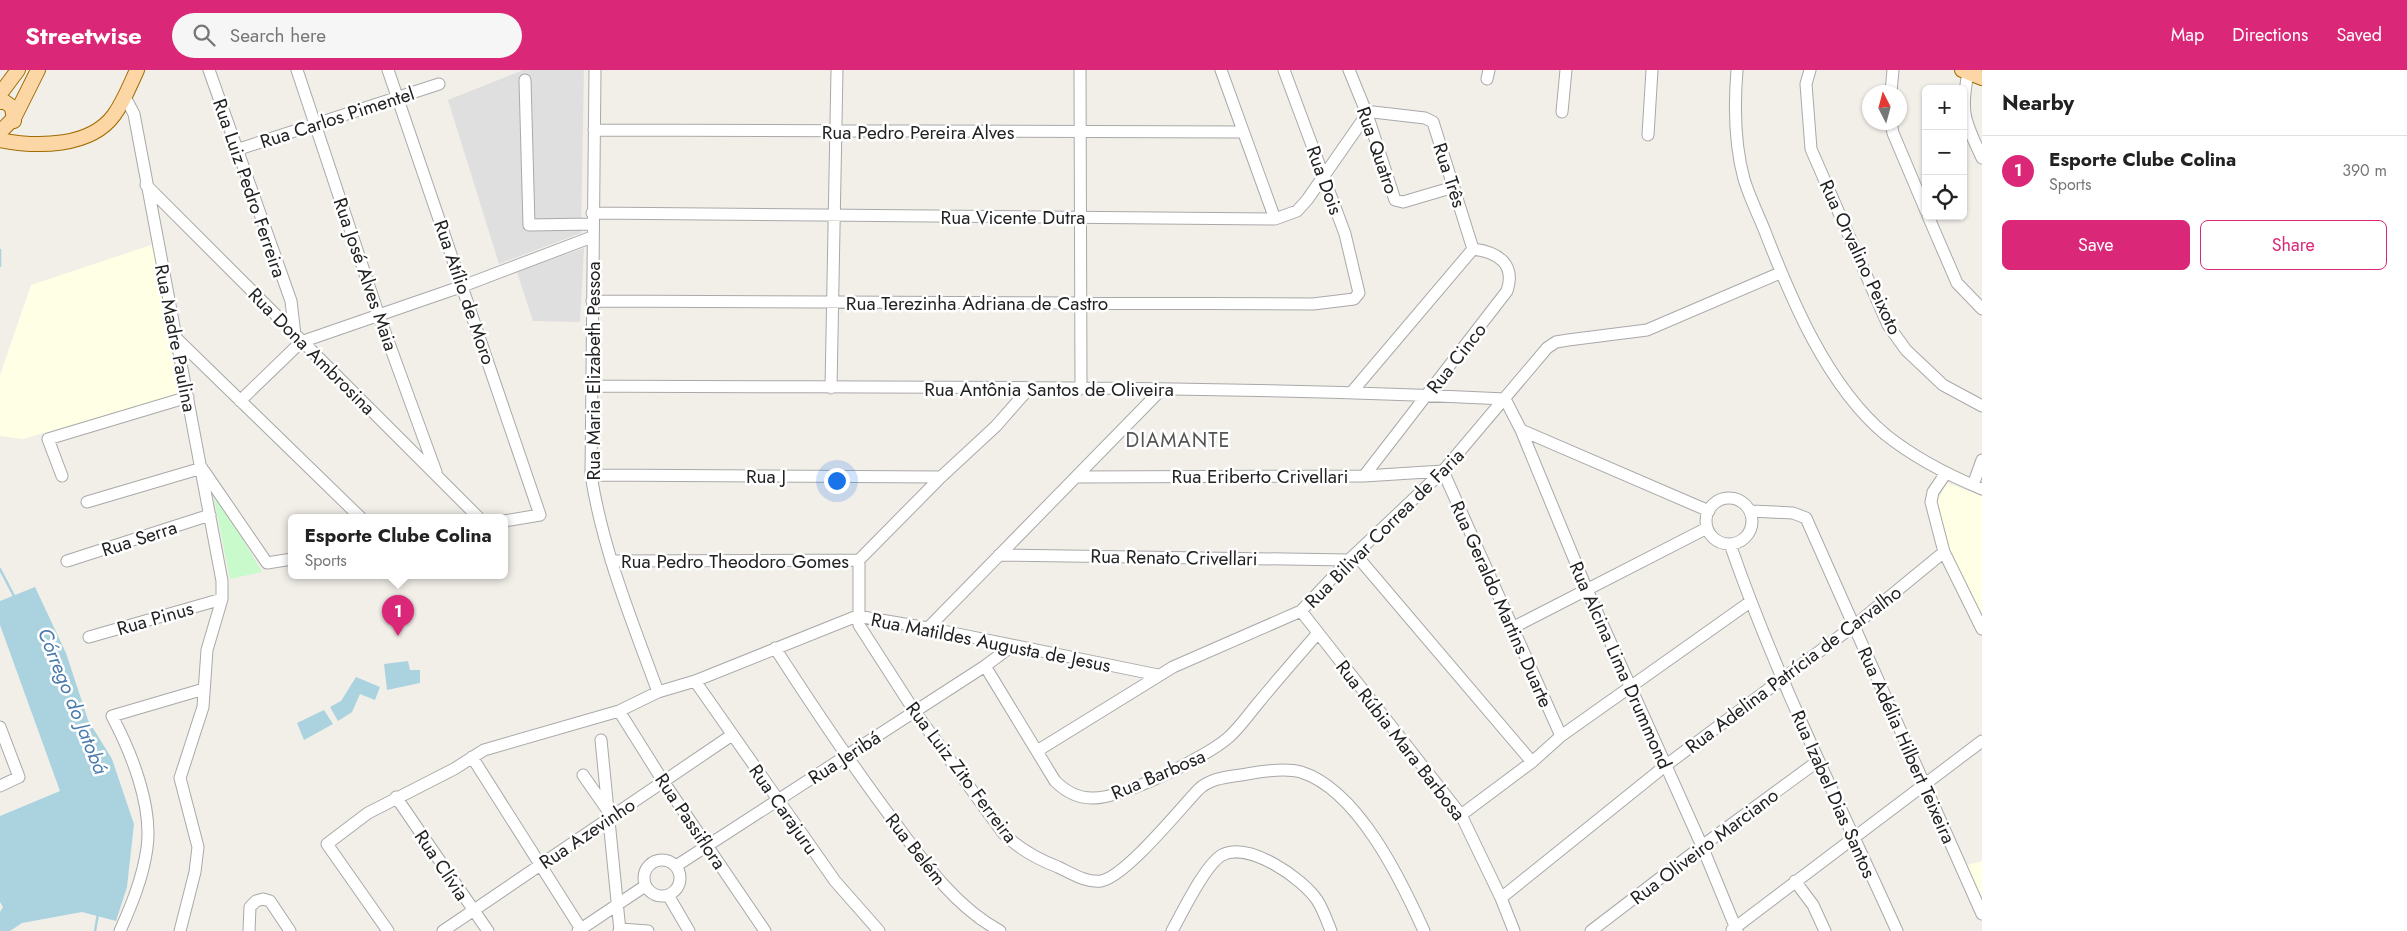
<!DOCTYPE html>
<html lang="en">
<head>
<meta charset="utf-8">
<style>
  :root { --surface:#fff; --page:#f6f6f6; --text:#222; --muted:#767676; --line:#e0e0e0; --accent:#db2777 }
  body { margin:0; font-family:Jost,sans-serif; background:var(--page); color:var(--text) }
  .controls { position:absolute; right:15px; top:15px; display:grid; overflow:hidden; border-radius:8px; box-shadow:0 1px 4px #0004 }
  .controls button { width:45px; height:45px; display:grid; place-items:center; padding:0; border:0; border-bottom:1px solid var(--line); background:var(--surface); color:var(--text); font:25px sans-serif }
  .compass { position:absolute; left:1862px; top:15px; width:45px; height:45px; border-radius:50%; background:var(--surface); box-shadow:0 1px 4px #0004; rotate:354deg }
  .you { position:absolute; left:836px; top:410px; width:18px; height:18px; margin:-12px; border:4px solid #fff; border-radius:50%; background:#1a73e8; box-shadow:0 0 0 8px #1a73e833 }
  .badge { display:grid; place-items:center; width:32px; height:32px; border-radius:50%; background:var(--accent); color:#fff; font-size:16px; font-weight:700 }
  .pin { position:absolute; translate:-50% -41px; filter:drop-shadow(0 1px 2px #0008) }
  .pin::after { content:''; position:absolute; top:26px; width:18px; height:15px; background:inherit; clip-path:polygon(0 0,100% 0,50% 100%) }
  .popup { position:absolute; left:288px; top:444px; width:220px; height:65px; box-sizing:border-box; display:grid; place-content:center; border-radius:8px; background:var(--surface); filter:drop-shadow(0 1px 4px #0005); font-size:16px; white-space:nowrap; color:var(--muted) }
  .popup b { font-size:19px; color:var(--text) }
  .popup::after { content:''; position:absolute; left:50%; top:100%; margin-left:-10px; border:10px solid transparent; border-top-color:var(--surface) }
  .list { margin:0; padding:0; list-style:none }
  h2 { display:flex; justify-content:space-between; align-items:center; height:65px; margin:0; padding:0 20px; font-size:21px }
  h2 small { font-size:16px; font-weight:400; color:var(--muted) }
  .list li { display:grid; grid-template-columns:32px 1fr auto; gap:15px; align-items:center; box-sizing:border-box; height:70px; padding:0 20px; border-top:1px solid var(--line) }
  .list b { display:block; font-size:19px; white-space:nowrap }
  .list p { margin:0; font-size:16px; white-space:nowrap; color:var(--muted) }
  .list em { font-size:16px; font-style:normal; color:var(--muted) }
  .actions { display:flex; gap:10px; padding:15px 20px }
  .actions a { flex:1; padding:11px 0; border:1px solid var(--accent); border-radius:8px; text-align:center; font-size:18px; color:var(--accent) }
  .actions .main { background:var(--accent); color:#fff }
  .icon { flex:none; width:28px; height:28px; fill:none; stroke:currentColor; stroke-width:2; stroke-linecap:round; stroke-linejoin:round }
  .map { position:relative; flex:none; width:1982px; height:861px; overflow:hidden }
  header { display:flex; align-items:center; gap:30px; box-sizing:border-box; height:70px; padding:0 25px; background:var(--accent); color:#fff }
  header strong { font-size:24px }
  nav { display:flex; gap:28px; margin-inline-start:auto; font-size:18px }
  .search { width:350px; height:45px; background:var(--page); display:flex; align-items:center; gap:12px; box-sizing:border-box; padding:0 18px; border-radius:28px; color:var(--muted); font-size:19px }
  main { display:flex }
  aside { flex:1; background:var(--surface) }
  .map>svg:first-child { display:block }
</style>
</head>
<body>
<header>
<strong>Streetwise</strong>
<div class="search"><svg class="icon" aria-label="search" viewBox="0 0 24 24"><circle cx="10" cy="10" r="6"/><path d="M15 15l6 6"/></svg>Search here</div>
<nav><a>Map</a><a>Directions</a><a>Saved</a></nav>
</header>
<main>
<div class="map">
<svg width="1982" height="861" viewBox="0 0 1982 861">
  <rect width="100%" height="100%" fill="#f2efe9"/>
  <path fill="#e0dfdf" d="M 523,0 L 584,0 L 581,163 L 499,194 L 448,30 Z
    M 584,178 L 580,252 L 533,251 L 517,202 Z"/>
  <path fill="#ffffe5" d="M 154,174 L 183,323 L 23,369 L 0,366 L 0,305 L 31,215 Z
    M 1947,413 L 1982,426 L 1982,552 L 1949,478 L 1937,431 Z
    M 1982,791 L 1982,830 L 1967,795 Z"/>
  <path fill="#c8facc" d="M 211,414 L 262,502 L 230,509 Z"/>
  <path fill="#aad3df" d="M 35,517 L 66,583 L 88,650 L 112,689 L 134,754 L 127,817 L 116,851 L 82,842 L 22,853 L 10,861 L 0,861 L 0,842 L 3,837 L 0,832 L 0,746 L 60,721 L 0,555 L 0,531 Z
    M 408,591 L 410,600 L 420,600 L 420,613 L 387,620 L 384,594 Z
    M 356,607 L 380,617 L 375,630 L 360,624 L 352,642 L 338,651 L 330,637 L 341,631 Z
    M 324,640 L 333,654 L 304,670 L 297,653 Z"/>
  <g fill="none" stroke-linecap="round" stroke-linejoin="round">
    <path stroke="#aad3df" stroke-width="2.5" d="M 0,180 L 0,196
      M 0,499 L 15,528
      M 95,861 L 98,844"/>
    <defs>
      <path id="minor" d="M 209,0 L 291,231 L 295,265
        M 297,0 L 379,246 L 436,402
        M 388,0 L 540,445 L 504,451
        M 595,0 L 591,405 C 603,481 632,551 658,622
        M 1080,0 L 1081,319
        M 1221,0 L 1275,149
        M 1349,0 L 1367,44 L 1395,130 L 1403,132 L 1454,117
        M 1737,0 C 1734,37 1734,73 1744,109 C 1749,126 1757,142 1764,159 C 1791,229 1827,316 1886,365 C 1915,388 1948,405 1982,419
        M 1810,0 L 1806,14 L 1811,79 L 1888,255 L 1906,280 L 1943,315 L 1982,336
        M 1968,3 C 1960,44 1965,51 1982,88
        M 1487,9 L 1489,0
        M 525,10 L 529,155 L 592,154
        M 1891,22 L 1893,0
        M 125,27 L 134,44 L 222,511 L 222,529 L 207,580 L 203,637 L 180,708 L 198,777 L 195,802 L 180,861
        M 1562,42 L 1566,0
        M 1891,52 L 1893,63 L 1926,141
        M 594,60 C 810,62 1027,60 1243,62
        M 1648,65 L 1652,0
        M 236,80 L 439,14
        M 146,115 L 478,447
        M 592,143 L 1275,149 L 1297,141 L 1307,130 L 1367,44 L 1373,42 L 1425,48 L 1433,52 L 1473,179
        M 1928,146 L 1957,213 L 1982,239
        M 592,231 L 1313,234 L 1354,229 L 1359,223 L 1345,164 L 1284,0
        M 176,268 L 360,447
        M 592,316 C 896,318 1201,314 1505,329
        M 831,318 L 837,0
        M 1027,319 L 1025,323 L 996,356 L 941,407 L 859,490 L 859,555 L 915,642 L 1003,763 C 1018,778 1037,789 1058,797 C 1071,803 1086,813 1101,811 C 1125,807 1179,740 1198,720 C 1211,707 1230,707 1247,704 C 1263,701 1286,698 1301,702 C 1358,720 1401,810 1424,861
        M 1351,323 L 1473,179
        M 1505,329 L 1521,360 L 1587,520 L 1702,776 L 1737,861
        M 240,331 L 301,272 L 463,216 L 592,167
        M 1521,360 L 1709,441
        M 204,401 L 267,493 L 292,489
        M 1946,403 L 1933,422 L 1931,432 L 1944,482 L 1982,559
        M 591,405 L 941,407
        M 62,406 L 48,369 L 188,327
        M 1364,406 L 1507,221 C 1516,194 1498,182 1473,179
        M 1077,407 L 1364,406 L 1443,401 L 1561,666
        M 1973,415 L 1982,390
        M1706 451a23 23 0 1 1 46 0a23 23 0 1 1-46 0Z
        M 87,432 L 202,398
        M 1751,441 L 1793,443 L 1806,448 L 1982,844
        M 1730,474 C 1776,607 1839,733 1897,861
        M 999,485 L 1349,490
        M 1356,485 L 1532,692
        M 67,491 L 210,445
        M 611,491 L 859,490
        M 1301,541 L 1461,745 L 1501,828 L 1514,861
        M 1514,557 L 1707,458
        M 928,558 L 1162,319
        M 89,567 L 222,529
        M 775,578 C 813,637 851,694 893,750 C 924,792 954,836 1000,861
        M 985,596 L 1055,711 C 1065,721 1077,728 1092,728 C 1121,729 1207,687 1229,667 C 1240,657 1249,644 1259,632 C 1278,609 1298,586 1318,563
        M 695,611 L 835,811 L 879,861
        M 619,641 L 663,711 L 765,861
        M 0,657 L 19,707 L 0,716
        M 601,670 L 620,861
        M 1037,681 L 1173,597 L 1301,541 L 1349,490 L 1443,401 L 1547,278 L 1556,272 L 1568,270 L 1647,260 L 1780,203
        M 472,687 L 581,859
        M 583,705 L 606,738
        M 396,727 L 488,861
        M 1461,745 L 1532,692 L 1561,666 L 1750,532
        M644 808a18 18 0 1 1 36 0a18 18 0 1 1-36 0Z
        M 676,796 L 985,596 L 1012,576
        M 1795,811 L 1813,835 L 1825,861
        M 668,825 L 689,861
        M 1501,828 L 1665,696 L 1855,555 L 1944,482
        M 1732,860 L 1982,671
        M 120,861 C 132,834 143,807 147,778 C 153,736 131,682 112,646 L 204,619
        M 249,861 L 250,837 L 256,831 L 263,829 L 270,831 L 290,861
        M 388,861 L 327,774 L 368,743 L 454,699 L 484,680 L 619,641 L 658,622 L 695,611 L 857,546 L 928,558 L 1158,605
        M 443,861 L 732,665
        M 578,861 L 645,816
        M 619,861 L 620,859 L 648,861
        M 1172,861 C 1182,843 1205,795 1222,785 C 1249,771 1302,808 1317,830 C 1323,839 1327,851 1331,861
        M 1591,861 L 1702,776 L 1818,691"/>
      <path id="major" d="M 1962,0 L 1982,8
        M 0,24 L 18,0
        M 0,32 L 5,32 L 12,37 L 14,51
        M 0,62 L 14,48 L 38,0
        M 0,70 C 36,77 90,78 114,45 C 124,31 130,15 137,0"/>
    </defs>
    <use href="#minor" stroke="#a9a9a9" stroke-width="13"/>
    <use href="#major" stroke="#a06b00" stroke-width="16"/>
    <use href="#minor" stroke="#fff" stroke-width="11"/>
    <use href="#major" stroke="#fcd6a4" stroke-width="14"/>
  </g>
  <g text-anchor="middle" stroke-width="5" stroke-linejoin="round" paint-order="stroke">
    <g font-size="19" fill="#222" stroke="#fff">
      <text transform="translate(337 47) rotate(-18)" y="7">Rua Carlos Pimentel</text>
      <text x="918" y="69">Rua Pedro Pereira Alves</text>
      <text transform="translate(1378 80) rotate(71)" y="7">Rua Quatro</text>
      <text transform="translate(1450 105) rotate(72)" y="7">Rua Três</text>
      <text transform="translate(1325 110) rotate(70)" y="7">Rua Dois</text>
      <text transform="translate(250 118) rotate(71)" y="7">Rua Luiz Pedro Ferreira</text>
      <text x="1013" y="154">Rua Vicente Dutra</text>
      <text transform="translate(1861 187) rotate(65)" y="7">Rua Orvalino Peixoto</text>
      <text transform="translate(366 204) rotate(71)" y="7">Rua José Alves Maia</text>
      <text transform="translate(465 222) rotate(71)" y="7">Rua Atílio de Moro</text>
      <text x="977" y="240">Rua Terezinha Adriana de Castro</text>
      <text transform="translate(176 268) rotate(79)" y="7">Rua Madre Paulina</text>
      <text transform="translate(312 281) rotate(45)" y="7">Rua Dona Ambrosina</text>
      <text transform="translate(1456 288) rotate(-52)" y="7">Rua Cinco</text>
      <text transform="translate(593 301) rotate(-90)" y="7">Rua Maria Elizabeth Pessoa</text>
      <text x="1049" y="326">Rua Antônia Santos de Oliveira</text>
      <text x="766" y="413">Rua J</text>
      <text x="1260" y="413">Rua Eriberto Crivellari</text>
      <text transform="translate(1384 458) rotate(-45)" y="7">Rua Bilivar Correa de Faria</text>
      <text transform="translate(139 468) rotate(-18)" y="7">Rua Serra</text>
      <text transform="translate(1174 487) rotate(1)" y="7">Rua Renato Crivellari</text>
      <text x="735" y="498">Rua Pedro Theodoro Gomes</text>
      <text transform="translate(1502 534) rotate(66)" y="7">Rua Geraldo Martins Duarte</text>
      <text transform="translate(155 548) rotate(-16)" y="7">Rua Pinus</text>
      <text transform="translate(991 572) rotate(11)" y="7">Rua Matildes Augusta de Jesus</text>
      <text transform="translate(1621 595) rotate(66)" y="7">Rua Alcina Lima Drummond</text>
      <text transform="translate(1793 599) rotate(-37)" y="7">Rua Adelina Patrícia de Carvalho</text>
      <text transform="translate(1401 670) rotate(52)" y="7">Rua Rúbia Mara Barbosa</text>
      <text transform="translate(1907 675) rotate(66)" y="7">Rua Adélia Hilbert Teixeira</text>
      <text transform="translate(844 687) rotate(-33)" y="7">Rua Jeribá</text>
      <text transform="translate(962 702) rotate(53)" y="7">Rua Luiz Zito Ferreira</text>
      <text transform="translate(1158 704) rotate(-23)" y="7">Rua Barbosa</text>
      <text transform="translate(1834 724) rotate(66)" y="7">Rua Izabel Dias Santos</text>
      <text transform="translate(784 739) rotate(55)" y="7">Rua Carajuru</text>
      <text transform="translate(691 751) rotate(56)" y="7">Rua Passiflora</text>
      <text transform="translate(587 763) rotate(-34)" y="7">Rua Azevinho</text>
      <text transform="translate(1704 776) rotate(-37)" y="7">Rua Oliveiro Marciano</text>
      <text transform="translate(916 779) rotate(52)" y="7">Rua Belém</text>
      <text transform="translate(442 795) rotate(56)" y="7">Rua Clívia</text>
    </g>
    <g font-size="20" letter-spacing="1" fill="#555" stroke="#fff">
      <text x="1178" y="377">DIAMANTE</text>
    </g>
    <g font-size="20" font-style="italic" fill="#4a7aab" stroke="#fff">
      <text transform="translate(73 631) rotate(68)" y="7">Córrego do Jatobá</text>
    </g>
  </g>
</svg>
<div class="controls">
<button>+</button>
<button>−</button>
<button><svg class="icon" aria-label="locate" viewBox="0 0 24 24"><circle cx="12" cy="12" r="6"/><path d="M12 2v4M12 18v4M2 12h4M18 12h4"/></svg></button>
</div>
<svg class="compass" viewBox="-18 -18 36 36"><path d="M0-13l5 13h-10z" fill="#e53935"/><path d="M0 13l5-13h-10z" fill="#767676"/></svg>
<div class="you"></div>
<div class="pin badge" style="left:398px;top:566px">1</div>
<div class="popup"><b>Esporte Clube Colina</b>Sports</div>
</div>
<aside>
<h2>Nearby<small></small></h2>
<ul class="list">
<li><span class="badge">1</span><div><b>Esporte Clube Colina</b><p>Sports</p></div><em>390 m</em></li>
</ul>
<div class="actions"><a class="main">Save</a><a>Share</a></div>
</aside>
</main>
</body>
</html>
